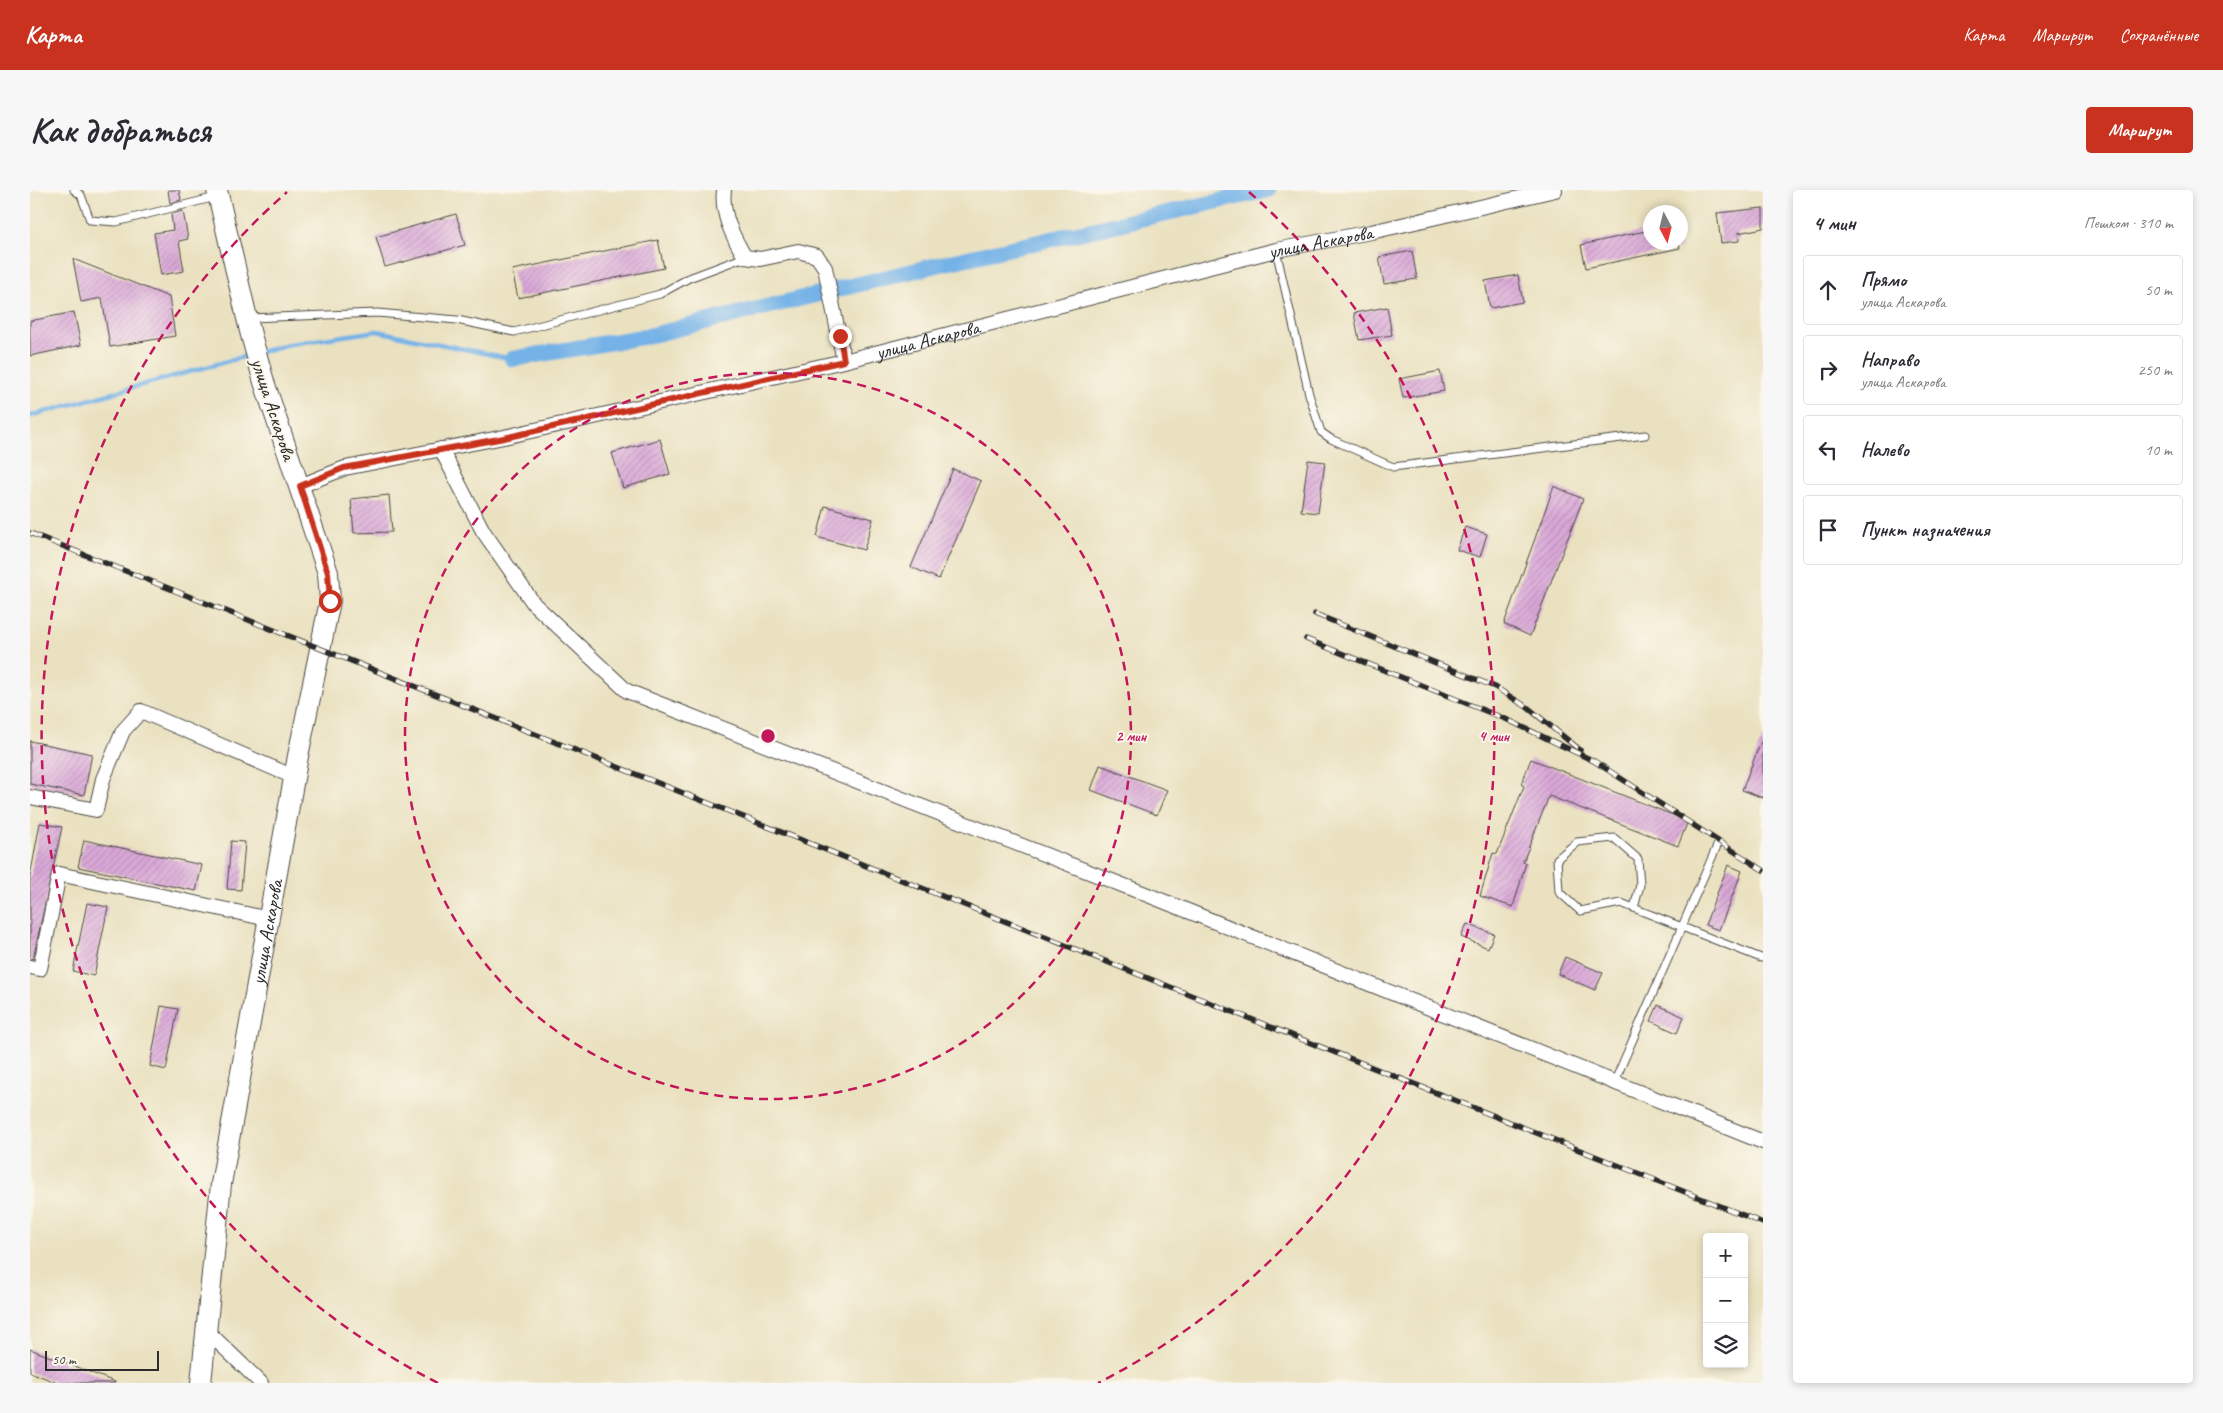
<!DOCTYPE html>
<html lang="ru">
<head>
<meta charset="utf-8">
<style>
  :root { --surface:#fff; --page:#f7f7f7; --text:#2b2b33; --muted:#7c7c81; --line:#e1e1e2; --accent:#c8321e }
  body { margin:0; font-family:Caveat,sans-serif; background:var(--page); color:var(--text) }
  .controls { position:absolute; right:15px; bottom:15px; display:grid; overflow:hidden; border-radius:5px; box-shadow:0 2px 8px #0003 }
  .controls button { width:45px; height:45px; display:grid; place-items:center; padding:0; border:0; border-bottom:1px solid var(--line); background:var(--surface); color:var(--text); font:25px sans-serif }
  .compass { position:absolute; left:1613px; top:15px; width:45px; height:45px; border-radius:50%; background:var(--surface); box-shadow:0 2px 8px #0003; rotate:173deg }
  .scale { position:absolute; left:15px; bottom:12px; width:114px; box-sizing:border-box; padding-left:5px; border:2px solid #2b2b2b; border-top:0; font-size:14px; line-height:18px; white-space:nowrap; color:#2b2b2b; -webkit-text-stroke:4px #fbf7ec; paint-order:stroke }
  .stop { position:absolute; width:15px; height:15px; margin:-11px; border:4px solid #c8321e; border-radius:50%; background:#fff }
  .stop.end { background:#c8321e; border-color:#fff; box-shadow:0 1px 5px #0008 }
  .list { margin:0; padding:0; list-style:none }
  h2 { display:flex; justify-content:space-between; align-items:center; height:65px; margin:0; padding:0 20px; font-size:21px }
  h2 small { font-size:16px; font-weight:400; color:var(--muted) }
  .list li { display:grid; grid-template-columns:32px 1fr auto; gap:15px; align-items:center; box-sizing:border-box; height:70px; margin:0 10px 10px; padding:0 10px; border:1px solid var(--line); border-radius:5px }
  .list b { display:block; font-size:19px; white-space:nowrap }
  .list p { margin:0; font-size:16px; white-space:nowrap; color:var(--muted) }
  .list em { font-size:16px; font-style:normal; color:var(--muted) }
  .icon { flex:none; width:28px; height:28px; fill:none; stroke:currentColor; stroke-width:2; stroke-linecap:round; stroke-linejoin:round }
  .map { position:relative; flex:none; width:1733px; height:1193px; overflow:hidden; border-radius:5px }
  header { display:flex; align-items:center; gap:30px; box-sizing:border-box; height:70px; padding:0 25px; background:var(--accent); color:#fff }
  header strong { font-size:24px }
  nav { display:flex; gap:28px; margin-inline-start:auto; font-size:18px }
  .intro { display:flex; align-items:center; justify-content:space-between; box-sizing:border-box; height:120px; padding:0 30px }
  h1 { margin:0; font-size:35px }
  .button { padding:12px 22px; border-radius:5px; background:var(--accent); color:#fff; font-size:18px; font-weight:700 }
  main { display:flex; gap:30px; padding:0 30px }
  aside { flex:1; background:var(--surface); border-radius:5px; box-shadow:0 2px 8px #0003 }
  .map>svg:first-child { display:block }
</style>
</head>
<body>
<header>
<strong>Карта</strong>
<nav><a>Карта</a><a>Маршрут</a><a>Сохранённые</a></nav>
</header>
<div class="intro"><h1>Как добраться</h1><a class="button">Маршрут</a></div>
<main>
<div class="map">
<svg width="1733" height="1193" viewBox="0 0 1733 1193">
  <defs>
    <pattern id="building-hatch" width="6" height="6" patternUnits="userSpaceOnUse" patternTransform="scale(1.25)"><rect width="6" height="6" fill="#dba9d9"/><path d="M-1 1l2-2M0 6l6-6M5 7l2-2" fill="none" stroke="#b28ab0"/></pattern>
  </defs>
  <rect width="100%" height="100%" fill="#fbf7ec"/>
  <filter id="ink" filterUnits="userSpaceOnUse"><feTurbulence type="fractalNoise" baseFrequency=".02" numOctaves="2"/><feDisplacementMap in="SourceGraphic" scale="10" xChannelSelector="R" yChannelSelector="G"/><feConvolveMatrix kernelMatrix="1 2 1 2 8 2 1 2 1" color-interpolation-filters="sRGB"/></filter>
  <filter id="wash" filterUnits="userSpaceOnUse"><feTurbulence type="fractalNoise" baseFrequency=".0096" numOctaves="4" result="noise"/><feDisplacementMap in="SourceGraphic" scale="20" xChannelSelector="R" yChannelSelector="G"/><feGaussianBlur stdDeviation="1.12" result="paint"/><feColorMatrix in="noise" values="0 0 0 0 0 0 0 0 0 0 0 0 0 0 0 0 0 1.4 0 .05"/><feComposite in="paint" operator="in"/></filter>
  <g filter="url(#wash)">
    <rect width="100%" height="100%" fill="#eae1c0"/>
    <g fill="none" stroke-linecap="round" stroke-linejoin="round">
      <path stroke="#75b2e7" stroke-width="4.5" d="M 230,162 L 260,154 L 347,141 L 482,169
        M 0,226 L 220,165"/>
      <path stroke="#75b2e7" stroke-width="16" d="M 482,169 L 618,146 L 911,74 L 1238,0"/>
    </g>
    <g id="blocks">
      <path fill="url(#building-hatch)" d="M 138,0 L 149,0 L 151,10 L 140,13 Z
        M 1733,18 L 1733,38 L 1708,43 L 1709,51 L 1691,53 L 1687,23 Z
        M 153,21 L 158,49 L 149,51 L 154,81 L 131,85 L 124,43 L 143,40 L 141,24 Z
        M 426,24 L 435,55 L 355,77 L 346,47 Z
        M 1620,40 L 1620,52 L 1649,52 L 1650,58 L 1556,78 L 1551,55 Z
        M 628,50 L 634,78 L 488,108 L 482,80 Z
        M 1382,61 L 1387,89 L 1354,94 L 1349,67 Z
        M 43,69 L 139,107 L 145,146 L 80,157 L 72,108 L 51,112 Z
        M 1488,85 L 1493,112 L 1460,118 L 1455,91 Z
        M 1357,117 L 1362,145 L 1329,150 L 1324,123 Z
        M 44,122 L 51,155 L 0,166 L 0,131 Z
        M 1410,181 L 1414,201 L 1373,208 L 1369,189 Z
        M 630,249 L 640,284 L 593,298 L 582,263 Z
        M 1278,270 L 1295,272 L 1288,323 L 1271,321 Z
        M 923,279 L 951,291 L 909,389 L 881,377 Z
        M 1524,296 L 1553,309 L 1500,446 L 1474,434 Z
        M 359,305 L 362,342 L 324,343 L 321,309 Z
        M 795,316 L 843,329 L 834,360 L 787,347 Z
        M 1435,337 L 1457,344 L 1450,367 L 1427,360 Z
        M 1732,549 L 1733,549 L 1733,608 L 1712,600 Z
        M 0,551 L 62,564 L 54,605 L 0,594 Z
        M 1501,569 L 1658,631 L 1648,656 L 1519,606 L 1493,672 L 1496,673 L 1483,717 L 1450,706 L 1463,663 L 1467,664 L 1494,596 L 1491,594 Z
        M 1070,575 L 1137,600 L 1127,625 L 1061,600 Z
        M 10,633 L 32,637 L 3,769 L 0,768 L 0,687 Z
        M 54,650 L 172,675 L 166,701 L 48,677 Z
        M 201,651 L 215,652 L 211,700 L 197,699 Z
        M 1698,675 L 1712,681 L 1689,740 L 1675,735 Z
        M 57,713 L 78,717 L 64,786 L 43,781 Z
        M 1437,734 L 1464,744 L 1458,758 L 1431,747 Z
        M 1535,767 L 1573,783 L 1565,800 L 1528,784 Z
        M 1628,815 L 1654,827 L 1647,843 L 1621,831 Z
        M 131,816 L 148,819 L 136,880 L 120,876 Z
        M 0,1159 L 85,1192 L 85,1193 L 28,1193 L 0,1182 Z"/>
    </g>
  </g>
  <g filter="url(#ink)">
    <use href="#blocks" fill-opacity="0" stroke="#484641" stroke-width="1"/>
    <g fill="none" stroke-linecap="round" stroke-linejoin="round">
      <defs>
        <path id="lane" d="M 44,0 L 51,5 L 60,30 L 86,32 L 186,7
          M 1246,60 L 1279,204 L 1291,242 L 1301,249 L 1363,277 L 1615,245
          M 220,128 L 347,123 L 427,130 L 484,142 L 630,104 L 659,88 L 715,67
          M 1604,718 L 1610,695 L 1608,669 L 1584,648 L 1547,652 L 1527,669 L 1529,702 L 1550,721 L 1591,713 L 1731,768
          M 1584,893 L 1687,656"/>
        <g id="street">
          <path d="M 694,0 C 691,24 703,47 715,67 L 730,69 L 768,61 L 787,66 L 795,78 L 814,171"/>
          <path d="M 411,259 L 453,341 L 504,414 L 597,501 L 1128,709 L 1733,952"/>
          <path id="s1" d="M 270,296 L 315,278 L 474,247 L 814,171 L 1246,60 L 1341,42 L 1525,0"/>
          <path d="M 0,607 L 66,620 L 73,589 L 93,541 L 111,521 L 264,587"/>
          <path d="M 0,777 L 10,779 L 29,684 L 239,729"/>
          <path d="M 177,1141 L 231,1193"/>
        </g>
        <g id="secondary">
          <path id="s2" d="M 171,1193 L 191,994 L 268,566 L 300,411 L 298,383 L 234,192 L 220,141 L 187,0"/>
        </g>
      </defs>
      <use href="#lane" stroke="#484641" stroke-width="9"/>
      <use href="#street" stroke="#484641" stroke-width="16"/>
      <use href="#secondary" stroke="#484641" stroke-width="22"/>
      <use href="#lane" stroke="#fff" stroke-width="7"/>
      <use href="#street" stroke="#fff" stroke-width="14"/>
      <use href="#secondary" stroke="#fff" stroke-width="20"/>
      <defs>
        <path id="rail" d="M 0,343 L 1733,1033
          M 1285,424 L 1465,497 L 1497,517 L 1550,560
          M 1276,449 L 1478,530 L 1564,571 L 1733,680"/>
      </defs>
      <use href="#rail" stroke="#2b2b2b" stroke-width="5.5"/>
      <use href="#rail" stroke="#fbf7ec" stroke-width="4" stroke-dasharray="11" stroke-linecap="butt"/>
    </g>
  </g>
  <g fill="none" stroke-linecap="round" stroke-linejoin="round" filter="url(#ink)">
    <path stroke="#c8321e" stroke-width="6" d="M 300,411 L 298,383 L 270,296 L 314,278 L 474,248 L 814,171 L 810,146"/>
  </g>
  <g fill="none" stroke="#c2185b" stroke-width="2.5" stroke-dasharray="9 6">
    <circle cx="738" cy="546" r="363"/>
    <path d="M408 1193A726 726 0 0 1 257 2M1219 2A726 726 0 0 1 1068 1193"/>
  </g>
  <g text-anchor="middle" stroke-width="4" stroke-linejoin="round" paint-order="stroke">
    <g font-size="20" fill="#2b2b2b" stroke="#fbf7ec">
      <text dy="7" stroke="none"><textPath href="#s1" startOffset="1050">улица Аскарова</textPath></text>
      <text dy="7" stroke="none"><textPath href="#s1" startOffset="645">улица Аскарова</textPath></text>
      <text transform="translate(244 219) rotate(72)" y="7">улица Аскарова</text>
      <text dy="7" stroke="none"><textPath href="#s2" startOffset="456">улица Аскарова</textPath></text>
    </g>
  </g>
  <circle cx="738" cy="546" r="8" fill="#c2185b" stroke="#fbf7ec" stroke-width="2.5"/>
  <g font-size="15" text-anchor="middle" font-weight="bold" fill="#c2185b" stroke="#fbf7ec" stroke-width="4" stroke-linejoin="round" paint-order="stroke">
    <text x="1101" y="551">2 мин</text>
    <text x="1464" y="551">4 мин</text>
  </g>
</svg>
<div class="controls">
<button>+</button>
<button>−</button>
<button><svg class="icon" aria-label="layers" viewBox="0 0 24 24"><path d="M12 4l9 5-9 5-9-5zM3 14l9 5 9-5"/></svg></button>
</div>
<svg class="compass" viewBox="-18 -18 36 36"><path d="M0-13l5 13h-10z" fill="#e53935"/><path d="M0 13l5-13h-10z" fill="#7c7c81"/></svg>
<div class="scale">50 m</div>
<div class="stop" style="left:300px;top:411px"></div>
<div class="stop end" style="left:810px;top:146px"></div>
</div>
<aside>
<h2>4 мин<small>Пешком · 310 m</small></h2>
<ul class="list">
<li><svg class="icon" aria-label="ahead" viewBox="0 0 24 24"><path d="M12 20V5M6 11l6-6 6 6"/></svg><div><b>Прямо</b><p>улица Аскарова</p></div><em>50 m</em></li>
<li><svg class="icon" aria-label="right" viewBox="0 0 24 24"><path d="M7 20v-9h11M14 6l5 5-5 5"/></svg><div><b>Направо</b><p>улица Аскарова</p></div><em>250 m</em></li>
<li><svg class="icon" aria-label="left" viewBox="0 0 24 24"><path d="M17 20v-9H6M10 6l-5 5 5 5"/></svg><div><b>Налево</b></div><em>10 m</em></li>
<li><svg class="icon" aria-label="arrive" viewBox="0 0 24 24"><path d="M6 21V4h12l-3 4 3 4H6"/></svg><div><b>Пункт назначения</b></div></li>
</ul>
</aside>
</main>
</body>
</html>
